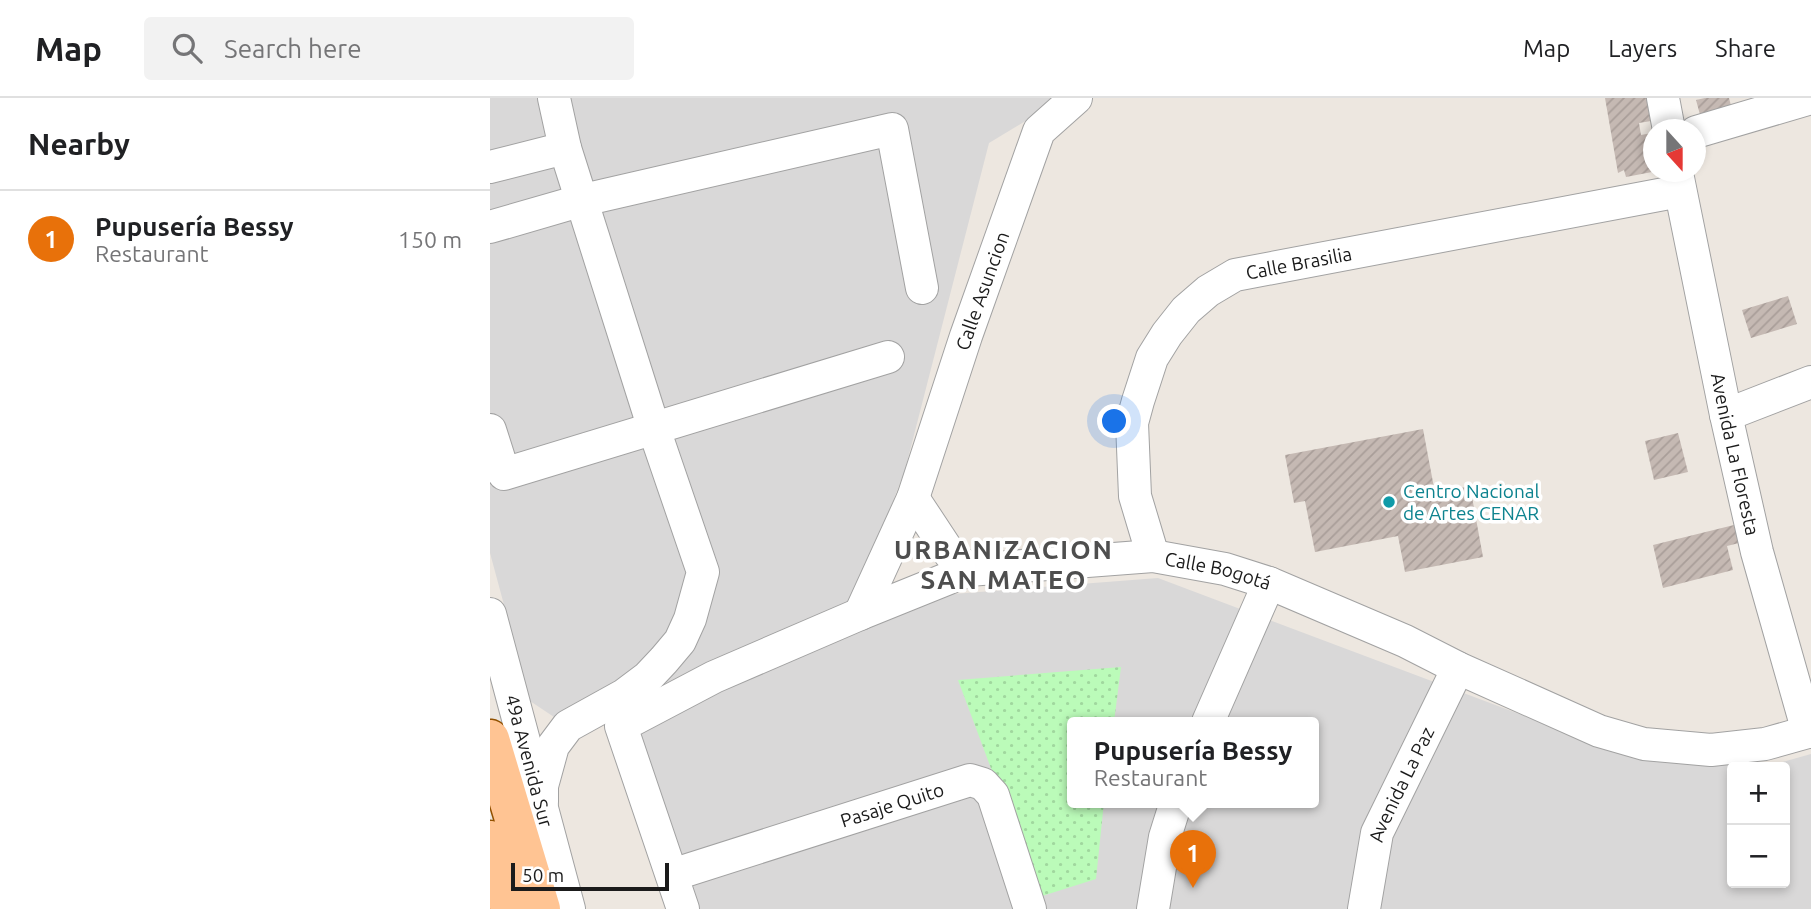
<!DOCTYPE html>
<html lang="en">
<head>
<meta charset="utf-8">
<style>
  :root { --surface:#fff; --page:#f2f2f2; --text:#202124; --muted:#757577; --line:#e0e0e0; --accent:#1a73e8 }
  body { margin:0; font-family:Ubuntu,sans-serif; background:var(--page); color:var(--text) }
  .controls { position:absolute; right:21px; bottom:21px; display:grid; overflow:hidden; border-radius:7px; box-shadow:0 4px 10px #0003 }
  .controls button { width:63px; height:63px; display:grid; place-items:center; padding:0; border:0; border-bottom:2px solid var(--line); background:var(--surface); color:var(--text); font:35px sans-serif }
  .compass { position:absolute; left:1153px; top:21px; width:63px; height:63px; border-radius:50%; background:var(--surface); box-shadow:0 4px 10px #0003; rotate:159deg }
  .scale { position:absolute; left:21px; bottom:18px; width:158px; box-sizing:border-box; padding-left:7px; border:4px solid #1b1b1b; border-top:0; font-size:19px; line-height:24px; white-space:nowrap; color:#1b1b1b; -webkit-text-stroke:5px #fff; paint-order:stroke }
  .you { position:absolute; left:625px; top:324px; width:24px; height:24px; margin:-18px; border:5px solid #fff; border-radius:50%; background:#1a73e8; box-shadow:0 0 0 10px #1a73e833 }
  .badge { display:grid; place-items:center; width:46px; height:46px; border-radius:50%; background:var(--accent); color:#fff; font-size:23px; font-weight:700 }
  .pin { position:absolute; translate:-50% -58px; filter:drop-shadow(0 2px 4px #0008) }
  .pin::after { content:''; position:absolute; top:37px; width:24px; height:21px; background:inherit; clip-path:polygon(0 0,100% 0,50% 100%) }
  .popup { position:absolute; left:577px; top:619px; width:252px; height:91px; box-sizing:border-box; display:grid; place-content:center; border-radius:7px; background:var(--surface); filter:drop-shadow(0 2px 5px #0005); font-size:23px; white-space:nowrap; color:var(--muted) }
  .popup b { font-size:26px; color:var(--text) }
  .popup::after { content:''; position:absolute; left:50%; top:100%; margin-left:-14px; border:14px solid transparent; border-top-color:var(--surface) }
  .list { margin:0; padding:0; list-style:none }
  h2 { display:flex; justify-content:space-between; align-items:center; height:91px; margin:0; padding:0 28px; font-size:30px }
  h2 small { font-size:23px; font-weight:400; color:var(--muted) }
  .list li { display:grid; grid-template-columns:46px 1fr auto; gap:21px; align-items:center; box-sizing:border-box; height:98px; padding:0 28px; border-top:2px solid var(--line) }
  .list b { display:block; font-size:26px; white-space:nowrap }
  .list p { margin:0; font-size:23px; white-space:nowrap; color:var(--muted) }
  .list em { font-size:23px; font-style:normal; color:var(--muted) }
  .icon { flex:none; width:38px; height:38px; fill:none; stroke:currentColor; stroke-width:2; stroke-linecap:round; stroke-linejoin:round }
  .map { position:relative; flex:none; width:1321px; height:811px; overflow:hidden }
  header { display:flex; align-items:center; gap:42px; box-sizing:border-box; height:98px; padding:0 35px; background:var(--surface); border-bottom:2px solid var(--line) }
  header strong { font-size:33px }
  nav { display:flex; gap:38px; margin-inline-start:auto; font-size:24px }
  .search { width:490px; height:63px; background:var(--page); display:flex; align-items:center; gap:18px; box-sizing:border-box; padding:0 24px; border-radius:7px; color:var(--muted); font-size:26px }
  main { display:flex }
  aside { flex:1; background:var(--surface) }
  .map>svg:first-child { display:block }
</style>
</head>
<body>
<header>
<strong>Map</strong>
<div class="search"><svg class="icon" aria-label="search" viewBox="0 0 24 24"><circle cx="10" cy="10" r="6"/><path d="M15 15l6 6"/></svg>Search here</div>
<nav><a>Map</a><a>Layers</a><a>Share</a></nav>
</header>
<main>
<aside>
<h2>Nearby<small></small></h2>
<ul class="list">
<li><span class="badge" style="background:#e8710a">1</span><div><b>Pupusería Bessy</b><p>Restaurant</p></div><em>150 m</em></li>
</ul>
</aside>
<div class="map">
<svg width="1321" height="811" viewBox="0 0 1321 811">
  <defs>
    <pattern id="park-dots" width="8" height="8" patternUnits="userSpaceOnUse" patternTransform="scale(1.75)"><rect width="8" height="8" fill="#bbfbb9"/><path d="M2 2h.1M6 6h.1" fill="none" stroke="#a0d79e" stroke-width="1.8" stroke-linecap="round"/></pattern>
    <pattern id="building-hatch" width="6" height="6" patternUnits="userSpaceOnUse" patternTransform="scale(1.75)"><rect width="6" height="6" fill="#c5b9b3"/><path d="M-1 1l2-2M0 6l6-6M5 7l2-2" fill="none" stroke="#a99e99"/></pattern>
  </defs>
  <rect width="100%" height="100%" fill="#ede7e0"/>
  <path fill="#d9d8d8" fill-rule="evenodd" d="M 0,0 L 574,0 L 499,45 L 415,372 L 363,509 L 91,637 L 40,603 L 0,455 Z
    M 668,480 L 1146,660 L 1274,669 L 1321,656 L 1321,811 L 193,811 L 131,628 L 450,497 ZM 582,624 L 824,624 L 824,704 L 582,704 ZM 1242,669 L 1295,669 L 1295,785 L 1242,785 Z"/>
  <path fill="url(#park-dots)" d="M 631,569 L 624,624 L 582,624 L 582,704 L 614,704 L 606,781 L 549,799 L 468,582 Z"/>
  <path fill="url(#building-hatch)" d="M 1115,0 L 1157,0 L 1161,23 L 1149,25 L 1151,37 L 1162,35 L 1164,52 L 1155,54 L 1162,74 L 1136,79 L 1134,72 L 1128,75 Z
    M 1215,0 L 1239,0 L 1243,15 L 1212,24 L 1206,2 Z
    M 1298,198 L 1307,226 L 1261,240 L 1252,212 Z
    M 933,331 L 945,395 L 980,388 L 993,459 L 915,474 L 908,438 L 825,454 L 815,403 L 804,405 L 795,357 Z
    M 1188,335 L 1198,374 L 1164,382 L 1155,343 Z
    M 1248,426 L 1253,444 L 1237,448 L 1243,472 L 1173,490 L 1163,447 Z"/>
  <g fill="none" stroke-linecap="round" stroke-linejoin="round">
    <defs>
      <g id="minor">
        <path d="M 1173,0 L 1179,32"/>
        <path d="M 1206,34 L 1321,0"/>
        <path d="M 0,69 L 75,50"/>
        <path id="s1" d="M 1187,75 L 1236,317 L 1267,454 L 1318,634"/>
        <path d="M 0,129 L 93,102 L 402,31 L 432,190"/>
        <path d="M 1236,317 L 1321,284"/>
        <path d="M 0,332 L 14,376 L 398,259"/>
        <path d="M 423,400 L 460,456 L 479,472"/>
        <path id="s2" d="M 663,458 L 645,398 L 642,325 L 648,303 L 662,260 L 677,236 L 696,212 L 718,193 L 745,177 L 1190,93"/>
        <path id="s3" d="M 0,516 L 79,811"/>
        <path id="s4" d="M 370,516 L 423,400 L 476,238 L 549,33 L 586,0"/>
        <path d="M 718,624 L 779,485"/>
        <path d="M 52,704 L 52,688 L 63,648 L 78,628 L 134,597 L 158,579 L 174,562 L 190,543 L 200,521 L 213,474 L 164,331 L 75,50 L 64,0"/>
        <path id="s5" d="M 182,777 L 480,682 L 493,686 L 503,697 L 540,811"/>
        <path id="s6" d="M 193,811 L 131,628 L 224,579 L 370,516 L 479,472 L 663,458 L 735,471 L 779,485 L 915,543 L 968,570 L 1109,633 L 1154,646 L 1221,652 L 1275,646 L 1321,633"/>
        <path d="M 663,811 L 675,739 L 686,704"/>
        <path id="s7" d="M 874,811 L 887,735 L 968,570"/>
      </g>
      <path id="major" d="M 0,641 L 51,811
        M 0,742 L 20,811"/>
    </defs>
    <use href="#minor" stroke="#a2a2a2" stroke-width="34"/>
    <use href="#major" stroke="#925100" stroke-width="41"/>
    <use href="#minor" stroke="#fff" stroke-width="32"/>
    <use href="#major" stroke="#ffc493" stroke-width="38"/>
  </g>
  <circle fill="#0f9aa8" stroke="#fff" stroke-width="2.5" cx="899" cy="404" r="7"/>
  <g text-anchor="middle" stroke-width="7" stroke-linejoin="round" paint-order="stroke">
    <g font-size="19" fill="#1b1b1b" stroke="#fff">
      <text dy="7" stroke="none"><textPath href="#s2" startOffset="388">Calle Brasilia</textPath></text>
      <text dy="7" stroke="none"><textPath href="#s4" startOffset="346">Calle Asuncion</textPath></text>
      <text dy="7" stroke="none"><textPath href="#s1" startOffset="287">Avenida La Floresta</textPath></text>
      <text dy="7" stroke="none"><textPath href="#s6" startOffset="826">Calle Bogotá</textPath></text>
      <text dy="7" stroke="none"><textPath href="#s3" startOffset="152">49a Avenida Sur</textPath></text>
      <text dy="7" stroke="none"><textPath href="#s7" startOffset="131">Avenida La Paz</textPath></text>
      <text dy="7" stroke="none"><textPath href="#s5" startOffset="231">Pasaje Quito</textPath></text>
    </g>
    <g font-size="19" fill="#0d838f" stroke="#fff" text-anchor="start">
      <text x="913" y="400">Centro Nacional<tspan x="913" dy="22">de Artes CENAR</tspan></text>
    </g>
    <g font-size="26" font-weight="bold" letter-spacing="2" fill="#4e4e4e" stroke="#fff">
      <text x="514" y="461">URBANIZACION<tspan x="514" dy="30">SAN MATEO</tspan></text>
    </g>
  </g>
</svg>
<div class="controls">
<button>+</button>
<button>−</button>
</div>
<svg class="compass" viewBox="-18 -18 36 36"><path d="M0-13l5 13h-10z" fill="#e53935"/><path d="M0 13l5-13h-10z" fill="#757577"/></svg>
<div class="scale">50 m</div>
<div class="you"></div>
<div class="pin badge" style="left:703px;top:790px;background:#e8710a">1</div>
<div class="popup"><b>Pupusería Bessy</b>Restaurant</div>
</div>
</main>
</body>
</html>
